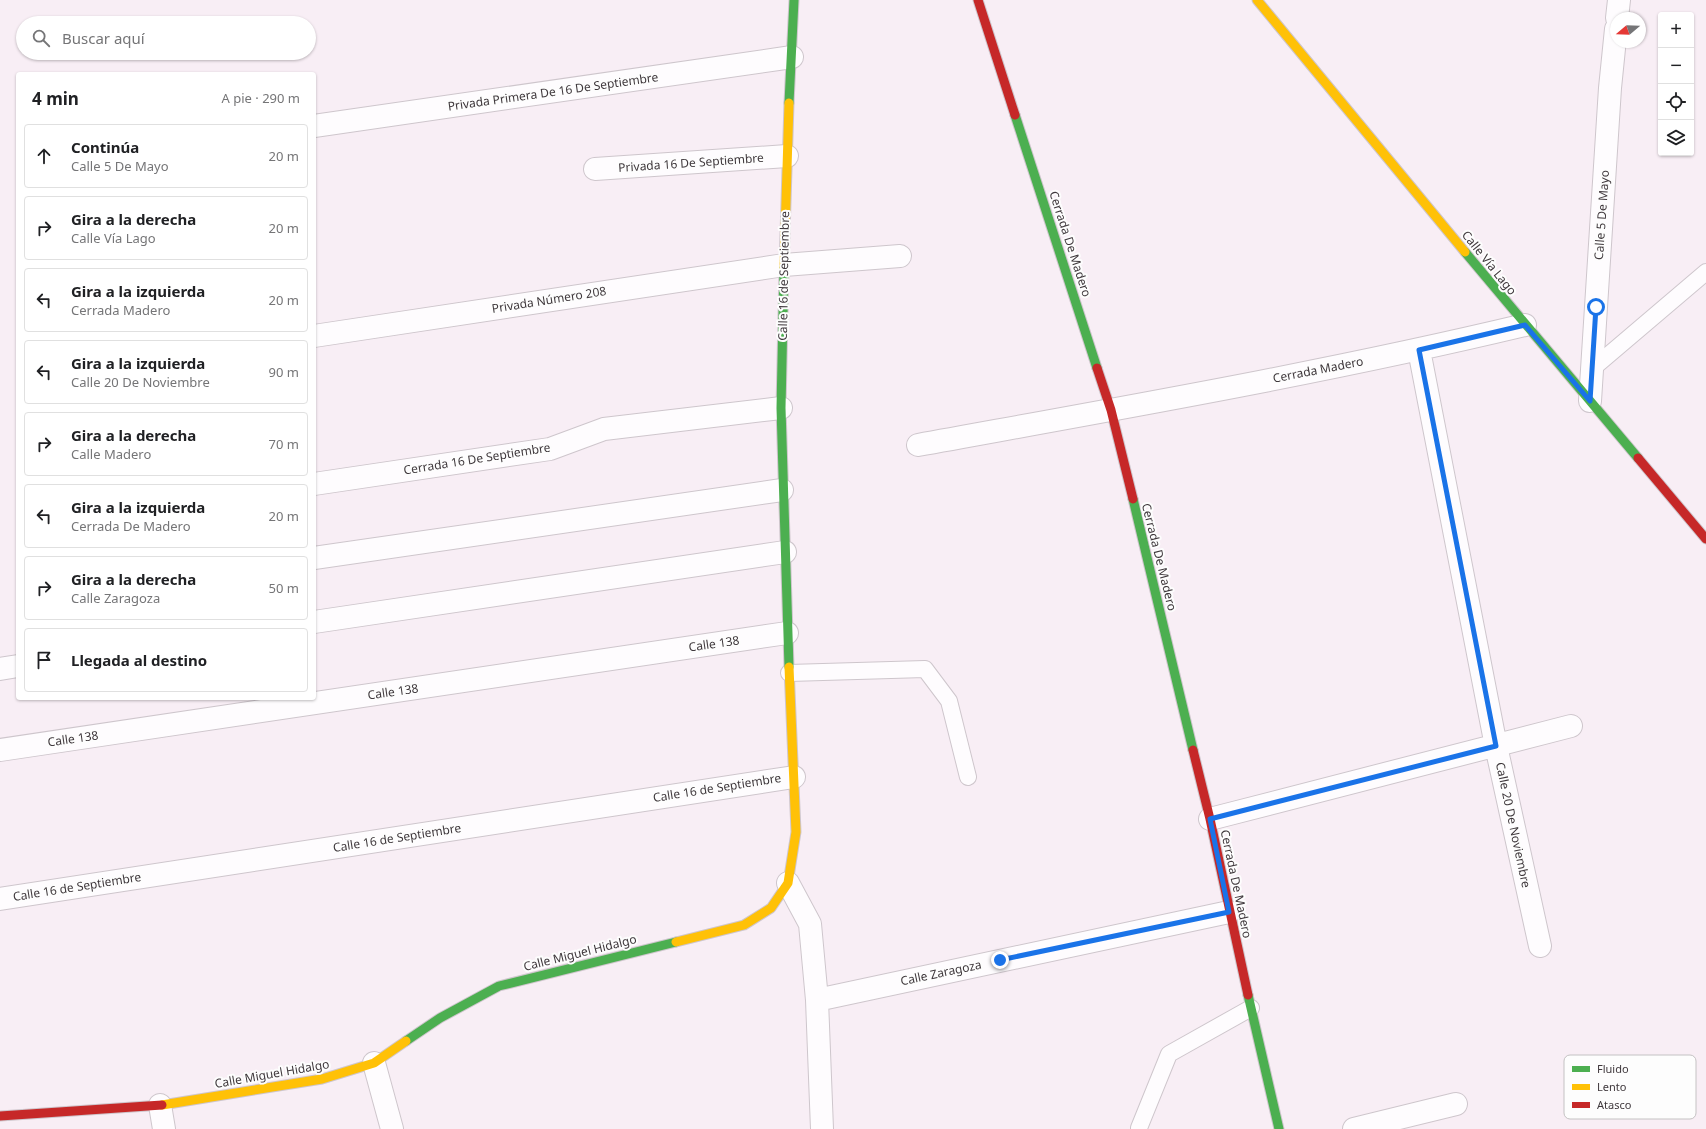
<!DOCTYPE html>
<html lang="es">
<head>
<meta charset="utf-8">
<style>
  :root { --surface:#fff; --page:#f2f2f2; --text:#202124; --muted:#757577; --line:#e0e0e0 }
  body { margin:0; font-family:"Noto Sans",sans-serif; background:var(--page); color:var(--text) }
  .controls { position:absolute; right:12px; top:12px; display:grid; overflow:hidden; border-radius:4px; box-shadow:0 1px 3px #0004 }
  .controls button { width:36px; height:36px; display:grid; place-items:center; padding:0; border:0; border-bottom:1px solid var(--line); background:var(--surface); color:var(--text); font:20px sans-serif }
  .compass { position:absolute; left:1610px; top:12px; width:36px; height:36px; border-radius:50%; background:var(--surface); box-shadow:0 1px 3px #0004; rotate:251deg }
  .stop { position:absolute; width:12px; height:12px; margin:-9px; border:3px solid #1a73e8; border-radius:50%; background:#fff }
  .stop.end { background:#1a73e8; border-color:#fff; box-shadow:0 1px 4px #0008 }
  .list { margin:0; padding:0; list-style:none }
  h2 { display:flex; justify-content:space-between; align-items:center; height:52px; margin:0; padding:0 16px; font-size:17px }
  h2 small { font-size:13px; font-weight:400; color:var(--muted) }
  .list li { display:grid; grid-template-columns:26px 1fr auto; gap:12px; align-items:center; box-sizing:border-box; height:64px; margin:0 8px 8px; padding:0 8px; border:1px solid var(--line); border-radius:4px }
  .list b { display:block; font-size:15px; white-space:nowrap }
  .list p { margin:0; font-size:13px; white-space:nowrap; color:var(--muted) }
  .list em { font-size:13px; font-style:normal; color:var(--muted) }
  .icon { flex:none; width:22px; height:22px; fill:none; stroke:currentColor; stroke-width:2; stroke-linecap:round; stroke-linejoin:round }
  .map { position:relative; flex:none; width:1706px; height:1129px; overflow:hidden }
  .search { position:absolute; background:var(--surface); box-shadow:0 1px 3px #0004; left:16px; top:16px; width:300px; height:44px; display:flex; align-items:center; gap:10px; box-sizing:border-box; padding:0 14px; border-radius:22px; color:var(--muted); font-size:15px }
  .panel { position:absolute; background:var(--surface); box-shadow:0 1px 3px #0004; left:16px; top:72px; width:300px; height:628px; border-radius:4px }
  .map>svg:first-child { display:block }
</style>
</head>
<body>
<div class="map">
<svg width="1706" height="1129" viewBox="0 0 1706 1129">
  <rect width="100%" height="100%" fill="#f8eef5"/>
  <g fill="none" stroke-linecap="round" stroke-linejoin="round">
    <defs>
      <path id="lane" d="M 1592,369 L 1706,272
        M 789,673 L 925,669 L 949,701 L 968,777
        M 1139,1128 L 1169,1054 L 1251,1008"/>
      <path id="street" d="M 1617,18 L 1619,0
        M 314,126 L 792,57
        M 595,169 L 787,156
        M 314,336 L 784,265 L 900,256
        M 1419,350 L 1496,746 L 1540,946
        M 1590,401 L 1610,88 L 1616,29
        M 918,445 C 1121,408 1324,373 1525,325
        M 314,484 L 550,449 L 604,429 L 781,408
        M 314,558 L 782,490
        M 314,622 L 785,552
        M 0,669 L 18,666
        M 0,750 L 787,633
        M 1210,819 L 1571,726
        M 788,883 L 810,924 L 817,1000 L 822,1129
        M 0,899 L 794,777
        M 817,1000 L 1229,912
        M 374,1063 L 392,1129
        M 160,1105 L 164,1129
        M 1354,1129 L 1456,1104"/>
      <path id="fast" d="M 789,103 L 794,0
        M 1015,115 L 1097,368
        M 1465,252 L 1638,458
        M 784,268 L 781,408 L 789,667
        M 1133,499 L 1193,750
        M 1248,995 L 1279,1129
        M 406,1041 L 440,1018 L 499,986 L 676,942"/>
      <path id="slow" d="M 1257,0 L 1465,252
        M 784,268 L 789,103
        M 676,942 L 744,925 L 771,908 L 788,883 L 796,832 L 789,667
        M 162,1105 L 322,1079 L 374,1063 L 406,1041"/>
      <path id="jam" d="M 978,0 L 1015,115
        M 1097,368 L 1111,410 L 1133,499
        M 1638,458 L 1706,539
        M 1193,750 L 1210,819 L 1248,995
        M 0,1116 L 162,1105"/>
    </defs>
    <use href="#lane" stroke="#cec6cc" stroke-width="18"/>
    <use href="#street" stroke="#cec6cc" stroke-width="24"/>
    <use href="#fast" stroke="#cec6cc" stroke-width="11"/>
    <use href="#slow" stroke="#cec6cc" stroke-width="11"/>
    <use href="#jam" stroke="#cec6cc" stroke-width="11"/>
    <use href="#lane" stroke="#fefcfe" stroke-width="16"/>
    <use href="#street" stroke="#fefcfe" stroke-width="22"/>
    <use href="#fast" stroke="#4caf50" stroke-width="9"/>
    <use href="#slow" stroke="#ffc107" stroke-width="9"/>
    <use href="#jam" stroke="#c62828" stroke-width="9"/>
  </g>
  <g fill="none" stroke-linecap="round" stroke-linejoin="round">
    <path stroke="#1a73e8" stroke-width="5" d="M 1000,960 L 1229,912 L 1210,819 L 1496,746 L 1419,350 L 1525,325 L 1590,401 L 1596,307"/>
  </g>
  <g text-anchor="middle" stroke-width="4" stroke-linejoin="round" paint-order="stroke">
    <g font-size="12" fill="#3f383c" stroke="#fdfdfd">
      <text transform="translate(553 92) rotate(-8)" y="4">Privada Primera De 16 De Septiembre</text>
      <text transform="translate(691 163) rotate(-4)" y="4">Privada 16 De Septiembre</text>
      <text transform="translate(1602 215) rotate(-86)" y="4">Calle 5 De Mayo</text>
      <text transform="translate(1070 244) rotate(72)" y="4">Cerrada De Madero</text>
      <text transform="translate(1489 263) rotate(51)" y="4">Calle Vía Lago</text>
      <text transform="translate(784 276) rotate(-89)" y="4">Calle 16 de Septiembre</text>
      <text transform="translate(549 300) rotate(-9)" y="4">Privada Número 208</text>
      <text transform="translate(1318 370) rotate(-11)" y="4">Cerrada Madero</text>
      <text transform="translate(477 459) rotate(-9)" y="4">Cerrada 16 De Septiembre</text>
      <text transform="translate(1159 557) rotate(76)" y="4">Cerrada De Madero</text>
      <text transform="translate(714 644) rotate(-8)" y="4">Calle 138</text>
      <text transform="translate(393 692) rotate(-8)" y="4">Calle 138</text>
      <text transform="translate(73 739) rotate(-8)" y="4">Calle 138</text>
      <text transform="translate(717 788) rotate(-9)" y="4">Calle 16 de Septiembre</text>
      <text transform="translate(1513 825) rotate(78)" y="4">Calle 20 De Noviembre</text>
      <text transform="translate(397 838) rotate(-9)" y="4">Calle 16 de Septiembre</text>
      <text transform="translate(1236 884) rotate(78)" y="4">Cerrada De Madero</text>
      <text transform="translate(77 887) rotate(-9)" y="4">Calle 16 de Septiembre</text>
      <text transform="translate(580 953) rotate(-14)" y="4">Calle Miguel Hidalgo</text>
      <text transform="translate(941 973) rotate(-12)" y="4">Calle Zaragoza</text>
      <text transform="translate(272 1074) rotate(-10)" y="4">Calle Miguel Hidalgo</text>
    </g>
  </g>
  <rect x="1564" y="1055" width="132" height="64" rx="6" fill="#fdfdfd" stroke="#c4c2c3" stroke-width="1"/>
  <rect x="1572" y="1066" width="18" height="6" fill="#4caf50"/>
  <rect x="1572" y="1084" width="18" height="6" fill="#ffc107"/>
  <rect x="1572" y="1102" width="18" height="6" fill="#c62828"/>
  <g font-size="11" fill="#3f383c">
    <text x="1597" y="1073">Fluido</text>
    <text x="1597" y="1091">Lento</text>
    <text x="1597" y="1109">Atasco</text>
  </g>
</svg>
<div class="controls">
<button>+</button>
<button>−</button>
<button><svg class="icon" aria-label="locate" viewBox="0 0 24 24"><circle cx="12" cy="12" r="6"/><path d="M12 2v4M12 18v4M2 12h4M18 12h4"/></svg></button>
<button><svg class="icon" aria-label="layers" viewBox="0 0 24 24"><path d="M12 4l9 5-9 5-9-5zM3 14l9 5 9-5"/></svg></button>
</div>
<svg class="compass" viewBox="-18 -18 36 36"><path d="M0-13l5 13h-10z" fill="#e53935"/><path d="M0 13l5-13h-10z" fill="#757577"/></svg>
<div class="stop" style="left:1596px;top:307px"></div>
<div class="stop end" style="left:1000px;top:960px"></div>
<div class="search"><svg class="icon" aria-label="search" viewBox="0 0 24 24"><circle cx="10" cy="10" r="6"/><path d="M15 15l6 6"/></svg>Buscar aquí</div>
<section class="panel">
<h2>4 min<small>A pie · 290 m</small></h2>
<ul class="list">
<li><svg class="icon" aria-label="ahead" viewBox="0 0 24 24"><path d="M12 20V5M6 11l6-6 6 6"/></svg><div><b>Continúa</b><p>Calle 5 De Mayo</p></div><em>20 m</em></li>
<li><svg class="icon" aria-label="right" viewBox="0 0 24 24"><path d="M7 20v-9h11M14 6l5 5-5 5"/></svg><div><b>Gira a la derecha</b><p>Calle Vía Lago</p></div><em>20 m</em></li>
<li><svg class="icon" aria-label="left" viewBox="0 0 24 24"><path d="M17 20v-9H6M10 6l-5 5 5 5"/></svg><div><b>Gira a la izquierda</b><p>Cerrada Madero</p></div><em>20 m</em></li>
<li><svg class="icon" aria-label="left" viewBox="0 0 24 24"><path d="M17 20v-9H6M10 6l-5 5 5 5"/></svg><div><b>Gira a la izquierda</b><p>Calle 20 De Noviembre</p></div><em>90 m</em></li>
<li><svg class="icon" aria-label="right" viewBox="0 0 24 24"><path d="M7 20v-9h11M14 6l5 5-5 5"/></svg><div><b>Gira a la derecha</b><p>Calle Madero</p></div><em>70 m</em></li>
<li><svg class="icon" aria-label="left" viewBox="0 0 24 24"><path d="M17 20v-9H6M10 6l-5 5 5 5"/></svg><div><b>Gira a la izquierda</b><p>Cerrada De Madero</p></div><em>20 m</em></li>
<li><svg class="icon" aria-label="right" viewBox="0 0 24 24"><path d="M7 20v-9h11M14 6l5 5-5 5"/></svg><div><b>Gira a la derecha</b><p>Calle Zaragoza</p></div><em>50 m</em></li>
<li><svg class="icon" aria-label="arrive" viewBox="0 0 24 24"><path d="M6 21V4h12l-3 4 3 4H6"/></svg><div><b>Llegada al destino</b></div></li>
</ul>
</section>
</div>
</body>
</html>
